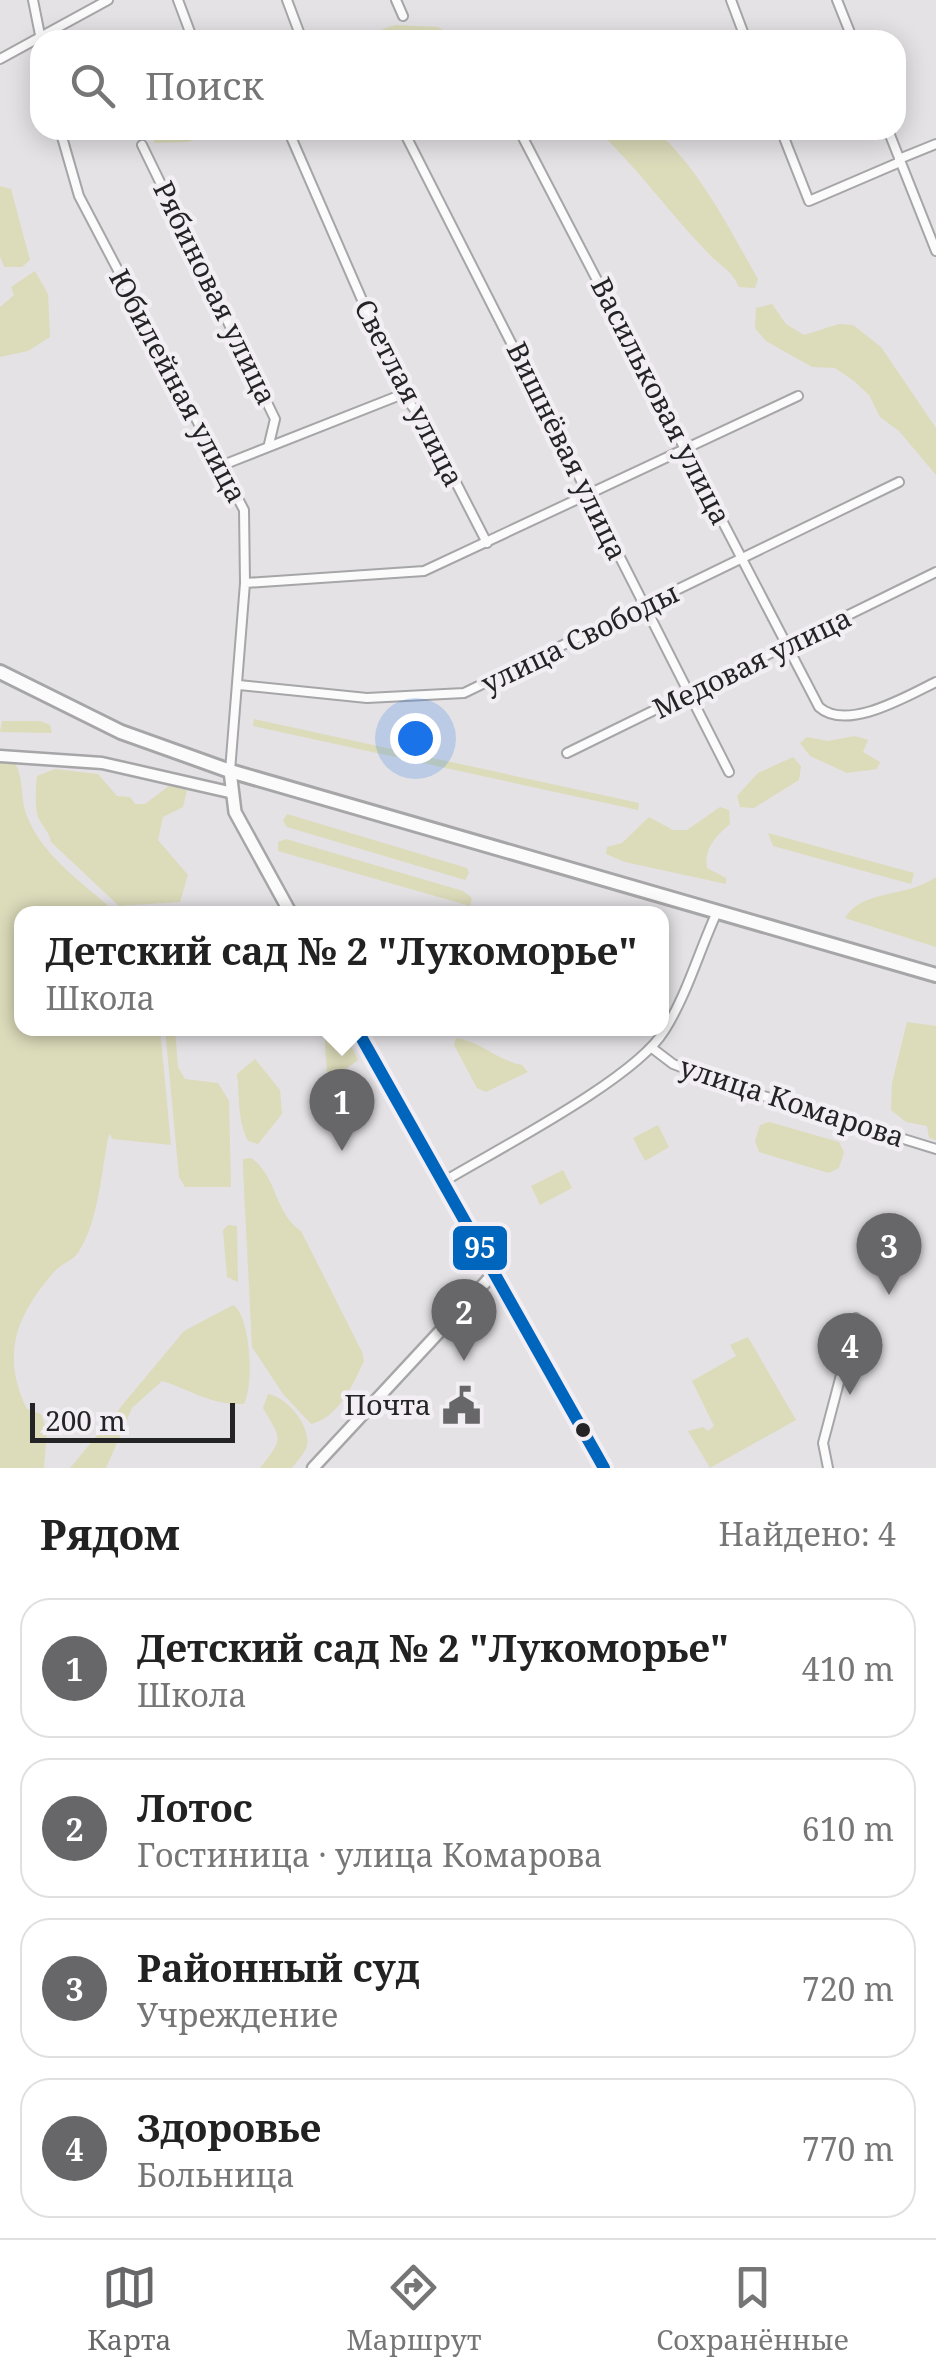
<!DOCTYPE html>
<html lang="ru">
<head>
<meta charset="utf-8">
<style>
  :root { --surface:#fff; --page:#f6f6f6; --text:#222; --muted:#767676; --line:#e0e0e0; --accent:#676668 }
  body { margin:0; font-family:"Noto Serif",serif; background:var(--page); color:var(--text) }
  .scale { position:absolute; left:30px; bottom:25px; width:205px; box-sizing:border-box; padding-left:10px; border:5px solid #242325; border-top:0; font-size:28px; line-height:35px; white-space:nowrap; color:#242325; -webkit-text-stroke:8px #f2eef3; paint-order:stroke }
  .you { position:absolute; left:415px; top:738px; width:35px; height:35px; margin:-25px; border:8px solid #fff; border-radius:50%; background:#1a73e8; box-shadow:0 0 0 15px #1a73e833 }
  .badge { display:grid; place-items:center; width:65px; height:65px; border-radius:50%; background:var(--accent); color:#fff; font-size:32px; font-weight:700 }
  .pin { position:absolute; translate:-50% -82px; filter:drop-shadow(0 2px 5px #0008) }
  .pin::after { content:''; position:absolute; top:52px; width:35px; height:30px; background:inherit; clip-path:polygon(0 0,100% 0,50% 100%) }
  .popup { position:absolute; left:14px; top:906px; width:655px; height:130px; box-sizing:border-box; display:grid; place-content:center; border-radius:20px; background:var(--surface); filter:drop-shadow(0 2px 8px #0005); font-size:32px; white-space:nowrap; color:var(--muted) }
  .popup b { font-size:38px; color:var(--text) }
  .popup::after { content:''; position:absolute; left:50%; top:100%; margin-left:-20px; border:20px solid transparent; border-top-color:var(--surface) }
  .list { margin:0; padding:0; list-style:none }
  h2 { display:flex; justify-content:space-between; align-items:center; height:130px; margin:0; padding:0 40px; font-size:42px }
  h2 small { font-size:32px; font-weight:400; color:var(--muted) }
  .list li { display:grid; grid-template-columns:65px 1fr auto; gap:30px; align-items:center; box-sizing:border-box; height:140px; margin:0 20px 20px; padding:0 20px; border:2px solid var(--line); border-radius:30px }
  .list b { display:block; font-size:38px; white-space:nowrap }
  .list p { margin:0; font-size:32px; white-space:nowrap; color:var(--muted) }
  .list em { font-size:32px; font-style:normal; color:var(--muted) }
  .icon { flex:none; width:55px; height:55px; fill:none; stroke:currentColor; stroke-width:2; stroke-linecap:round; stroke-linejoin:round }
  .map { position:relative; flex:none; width:936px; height:1468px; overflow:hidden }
  .search { position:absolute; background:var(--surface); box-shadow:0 5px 25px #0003; left:30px; right:30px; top:30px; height:110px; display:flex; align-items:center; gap:25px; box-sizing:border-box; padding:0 35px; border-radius:30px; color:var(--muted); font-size:38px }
  .sheet { height:770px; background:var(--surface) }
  nav { display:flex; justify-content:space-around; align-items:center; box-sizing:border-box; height:140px; border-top:2px solid var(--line); background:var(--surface); font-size:28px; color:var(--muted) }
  nav a { display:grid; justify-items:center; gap:5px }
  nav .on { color:var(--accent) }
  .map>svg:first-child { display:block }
</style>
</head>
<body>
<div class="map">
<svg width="936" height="1468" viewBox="0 0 936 1468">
  <rect width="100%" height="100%" fill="#e4e2e5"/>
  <path fill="#dcdbba" d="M 395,25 L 438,27 L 460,40 L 351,40 Z
    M 154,130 L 220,130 L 188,142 L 154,143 Z
    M 597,130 L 656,130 C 702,173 727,225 758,279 L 755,288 L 739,287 C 731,269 720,266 708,253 C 669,213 638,168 597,130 Z
    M 0,186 L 11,189 L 30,260 L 22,267 L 4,267 L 0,256 Z
    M 35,271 L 48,294 L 50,337 L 28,351 L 0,357 L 0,307 L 14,295 L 11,287 Z
    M 772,304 L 786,324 L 804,335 L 839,324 L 853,325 L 881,347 L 936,428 L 936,475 L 899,431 L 880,417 L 869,395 L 854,381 L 835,368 L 812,367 L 766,341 L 755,328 L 756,308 Z
    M 254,719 L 639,803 L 638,810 L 253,726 Z
    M 40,721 L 50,725 L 52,733 L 0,732 L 2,721 Z
    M 855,736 L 868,740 L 863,752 L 880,762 L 877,769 L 847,773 L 810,756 L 800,743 L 807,737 L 828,741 Z
    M 793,757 L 801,766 L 799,780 L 754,808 L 740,807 L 737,796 L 758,773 Z
    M 0,763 L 15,763 C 24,778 20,799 27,816 C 43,857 82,882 114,911 L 148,909 L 148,913 L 22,914 L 22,1028 L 160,1029 L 171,1145 L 113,1139 L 109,1134 C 101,1171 99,1221 78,1253 C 72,1261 61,1264 54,1272 C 17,1315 0,1354 27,1409 L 41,1414 L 47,1431 L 44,1468 L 0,1468 Z
    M 55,769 L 98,774 L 117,796 L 130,797 L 135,804 L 145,804 L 169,786 L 187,790 L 183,807 L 163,817 L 158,840 L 188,875 L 180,902 L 119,906 L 51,842 C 49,831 44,829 39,819 C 34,809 36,787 37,776 Z
    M 720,807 L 729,810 L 730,824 C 716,836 704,848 707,868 L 726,878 L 726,884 L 625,862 L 606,854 L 607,847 L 622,843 L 649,817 L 673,830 L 687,830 Z
    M 287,814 L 467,868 L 469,873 L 465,880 L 287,827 L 283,821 Z
    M 768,833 L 914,873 L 911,884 L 773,846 Z
    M 286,839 L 463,891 L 472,898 L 470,906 L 278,851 L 278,842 Z
    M 936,877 L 936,947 L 845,918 C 862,889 908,898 936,877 Z
    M 907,1022 L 936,1026 L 936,1140 L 929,1138 L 927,1126 L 906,1122 L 891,1110 L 892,1083 Z
    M 165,1029 L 175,1029 L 178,1067 L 185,1079 L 218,1083 L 229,1101 L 231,1187 L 185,1187 L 179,1177 Z
    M 324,1029 L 343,1029 L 358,1060 L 335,1077 L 327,1072 Z
    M 456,1038 C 480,1041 496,1060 522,1065 L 528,1072 L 486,1092 L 477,1088 L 454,1045 Z
    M 255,1059 L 280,1090 L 282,1114 L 258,1144 L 248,1141 C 237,1119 240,1098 237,1074 Z
    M 769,1122 L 839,1142 L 844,1152 L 839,1168 L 829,1173 L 759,1152 L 755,1141 L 760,1125 Z
    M 658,1125 L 669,1147 L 645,1161 L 633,1138 Z
    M 251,1158 C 277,1175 274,1213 301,1231 L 362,1352 L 364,1361 C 353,1385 338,1418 311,1424 L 283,1394 L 252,1347 L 243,1169 L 243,1159 Z
    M 563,1170 L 572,1188 L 540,1205 L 531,1186 Z
    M 228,1225 L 237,1226 L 238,1282 L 227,1277 L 223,1230 Z
    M 233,1305 C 251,1316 254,1385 244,1404 C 210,1405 194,1391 162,1381 L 132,1408 L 106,1468 L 70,1468 L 184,1331 Z
    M 748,1337 L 796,1420 L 710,1468 L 688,1431 L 703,1427 L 708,1431 L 714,1426 L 692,1381 L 736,1356 L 730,1345 Z
    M 268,1394 C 287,1397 311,1426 307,1446 C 305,1453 296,1462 292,1468 L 260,1468 C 285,1437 281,1440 263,1408 Z"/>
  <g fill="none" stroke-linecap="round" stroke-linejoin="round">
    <defs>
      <path id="minor" d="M 33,0 L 41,40
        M 178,0 L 193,40
        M 287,0 L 302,40
        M 396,0 L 403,16
        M 731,0 L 746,40
        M 837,0 L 853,40
        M 0,59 L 108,0
        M 60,130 L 79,196 L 244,510 L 245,583 L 230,771
        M 288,130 L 403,394 L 427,426 L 487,543
        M 403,130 L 729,772
        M 519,130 L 819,707 C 847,732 907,696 936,682
        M 781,130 L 809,201 L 900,162
        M 888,130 L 936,251
        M 142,145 L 275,419 L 269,444
        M 899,159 L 936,144
        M 223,465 L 403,394
        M 245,583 L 424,571 L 798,396
        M 239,685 L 367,698 L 464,693 L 899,482
        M 567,753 L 936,572
        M 652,1048 L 673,1064 L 728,1085 L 936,1149
        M 443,1182 C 496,1150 635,1079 664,1031 C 687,995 699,951 717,912
        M 828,1468 L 823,1443 L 856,1318"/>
      <path id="tertiary" d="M 0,756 L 102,763 L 229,792
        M 313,1468 L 494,1273"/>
      <path id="secondary" d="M 230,771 L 235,812 L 291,914
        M 356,1028 L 604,1468"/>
      <path id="primary" d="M 0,672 L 121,732 L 230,771 L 936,975"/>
    </defs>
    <use href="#minor" stroke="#a6a5a7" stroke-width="12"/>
    <use href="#tertiary" stroke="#a6a5a7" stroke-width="15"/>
    <use href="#secondary" stroke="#a6a5a7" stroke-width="16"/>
    <use href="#primary" stroke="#a6a5a7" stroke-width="18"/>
    <use href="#minor" stroke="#fbfbfb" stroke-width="8"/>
    <use href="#tertiary" stroke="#fbfbfb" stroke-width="10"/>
    <use href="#secondary" stroke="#fbfbfb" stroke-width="11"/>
    <use href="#primary" stroke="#fbfbfb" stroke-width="12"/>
    <defs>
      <path id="bus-1" d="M 356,1028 L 604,1468"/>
    </defs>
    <use href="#bus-1" stroke="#f2eef3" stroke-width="20"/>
    <use href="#bus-1" stroke="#0065bd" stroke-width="12"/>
  </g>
  <defs>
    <symbol id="civic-bare" viewBox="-9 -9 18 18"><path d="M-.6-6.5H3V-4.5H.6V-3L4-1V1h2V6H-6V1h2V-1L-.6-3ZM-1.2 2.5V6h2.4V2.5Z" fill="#676668" stroke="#f2eef3" stroke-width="2.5" paint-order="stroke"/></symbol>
  </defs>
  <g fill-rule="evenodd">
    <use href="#civic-bare" x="434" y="1378" width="55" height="55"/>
  </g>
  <circle fill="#242325" stroke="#f2eef3" stroke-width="4" cx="583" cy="1430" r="9"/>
  <g text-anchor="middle" stroke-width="9" stroke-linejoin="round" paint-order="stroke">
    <g font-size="28" fill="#242325" stroke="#f2eef3">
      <text transform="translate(215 293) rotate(64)" y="10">Рябиновая улица</text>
      <text transform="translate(178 386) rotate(62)" y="10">Юбилейная улица</text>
      <text transform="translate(409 393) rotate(63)" y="10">Светлая улица</text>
      <text transform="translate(661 401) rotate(63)" y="10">Васильковая улица</text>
      <text transform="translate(567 451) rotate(64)" y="10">Вишнёвая улица</text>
      <text transform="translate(580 638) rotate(-26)" y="10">улица Свободы</text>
      <text transform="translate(752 663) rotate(-26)" y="10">Медовая улица</text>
      <text transform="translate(792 1102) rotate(18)" y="10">улица Комарова</text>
    </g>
    <g font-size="28" fill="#242325" stroke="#f2eef3" text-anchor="end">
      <text x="431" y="1415">Почта</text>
    </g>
  </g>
  <rect stroke="#f2eef3" stroke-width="4" x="451" y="1224" width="58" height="48" rx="10" fill="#0065bd"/>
  <g font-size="28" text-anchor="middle" font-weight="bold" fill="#fff">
    <text x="480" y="1258">95</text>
  </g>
</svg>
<div class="scale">200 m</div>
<div class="you"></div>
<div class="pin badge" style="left:342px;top:1151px">1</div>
<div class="popup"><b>Детский сад № 2 &quot;Лукоморье&quot;</b>Школа</div>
<div class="pin badge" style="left:464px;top:1361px">2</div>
<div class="pin badge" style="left:889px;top:1295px">3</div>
<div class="pin badge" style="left:850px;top:1395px">4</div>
<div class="search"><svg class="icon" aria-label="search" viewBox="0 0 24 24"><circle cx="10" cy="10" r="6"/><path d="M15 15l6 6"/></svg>Поиск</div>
</div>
<section class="sheet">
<h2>Рядом<small>Найдено: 4</small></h2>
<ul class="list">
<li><span class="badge">1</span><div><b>Детский сад № 2 &quot;Лукоморье&quot;</b><p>Школа</p></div><em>410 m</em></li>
<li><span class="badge">2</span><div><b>Лотос</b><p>Гостиница · улица Комарова</p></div><em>610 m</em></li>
<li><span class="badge">3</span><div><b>Районный суд</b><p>Учреждение</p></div><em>720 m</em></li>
<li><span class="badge">4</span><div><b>Здоровье</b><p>Больница</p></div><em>770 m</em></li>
</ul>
</section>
<nav>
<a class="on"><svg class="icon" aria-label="map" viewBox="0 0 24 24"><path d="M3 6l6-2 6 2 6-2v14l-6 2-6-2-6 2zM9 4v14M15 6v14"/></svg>Карта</a>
<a><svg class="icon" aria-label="directions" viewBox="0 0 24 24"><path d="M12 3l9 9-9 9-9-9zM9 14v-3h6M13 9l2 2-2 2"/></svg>Маршрут</a>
<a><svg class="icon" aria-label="saved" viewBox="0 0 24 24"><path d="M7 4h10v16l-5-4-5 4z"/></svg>Сохранённые</a>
</nav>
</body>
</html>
